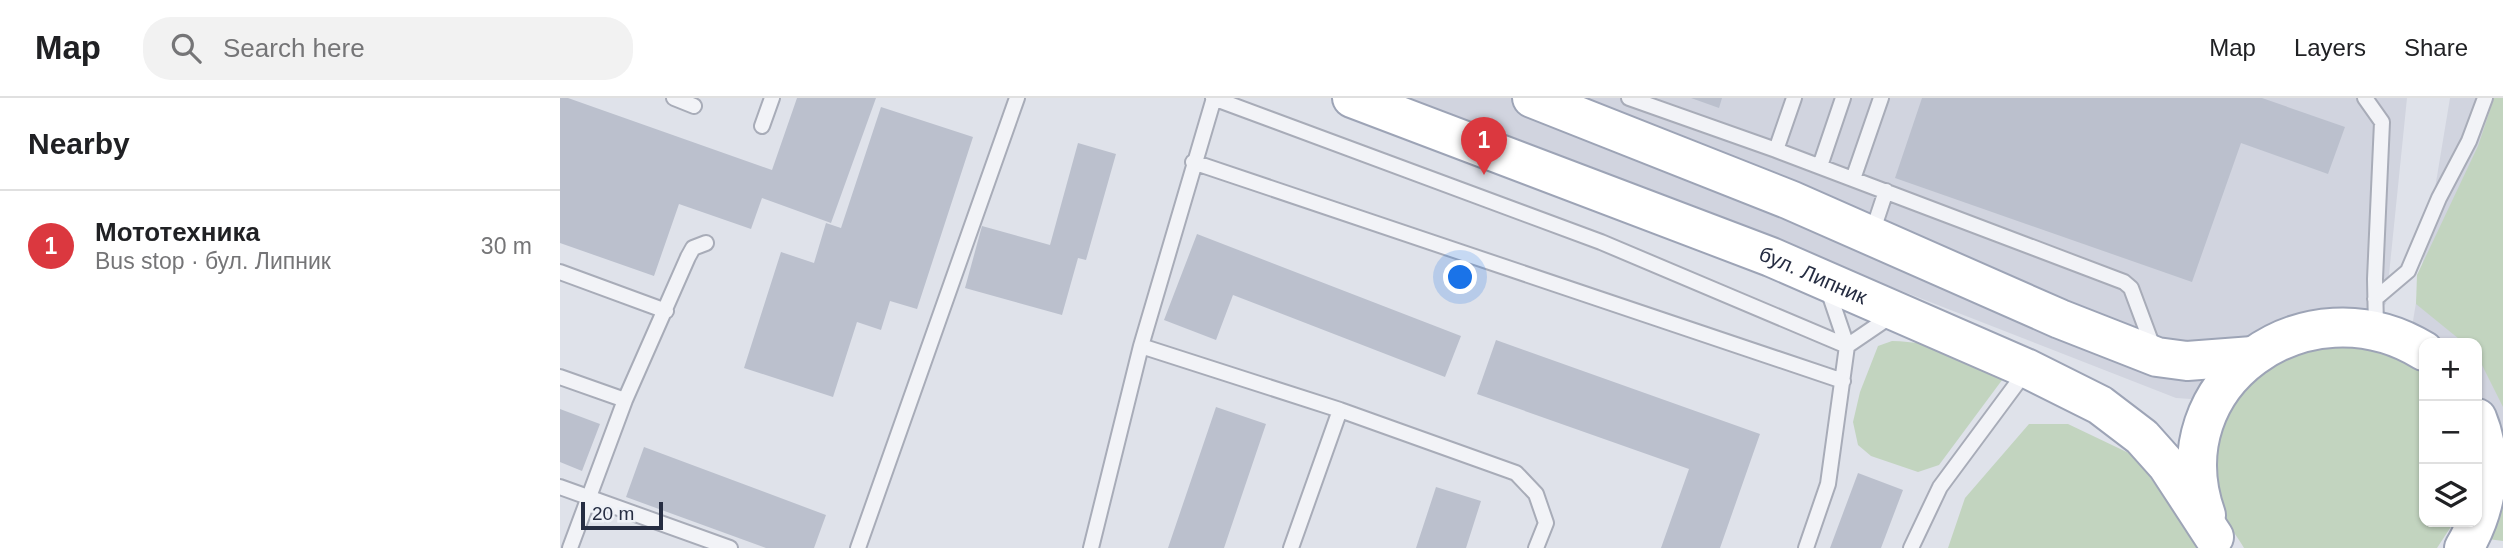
<!DOCTYPE html>
<html lang="en">
<head>
<meta charset="utf-8">
<style>
  :root { --surface:#fff; --page:#f2f2f2; --text:#202124; --muted:#757577; --line:#e0e0e0; --accent:#db383f }
  body { margin:0; font-family:Arial,sans-serif; background:var(--page); color:var(--text) }
  .controls { position:absolute; right:21px; bottom:21px; display:grid; overflow:hidden; border-radius:14px; box-shadow:0 2px 5px #0004 }
  .controls button { width:63px; height:63px; display:grid; place-items:center; padding:0; border:0; border-bottom:2px solid var(--line); background:var(--surface); color:var(--text); font:35px sans-serif }
  .scale { position:absolute; left:21px; bottom:18px; width:82px; box-sizing:border-box; padding-left:7px; border:4px solid #262d42; border-top:0; font-size:19px; line-height:24px; white-space:nowrap; color:#262d42; -webkit-text-stroke:5px #eef1f7; paint-order:stroke }
  .you { position:absolute; left:901px; top:180px; width:24px; height:24px; margin:-18px; border:5px solid #fff; border-radius:50%; background:#1a73e8; box-shadow:0 0 0 10px #1a73e833 }
  .badge { display:grid; place-items:center; width:46px; height:46px; border-radius:50%; background:var(--accent); color:#fff; font-size:23px; font-weight:700 }
  .pin { position:absolute; translate:-50% -58px; filter:drop-shadow(0 2px 4px #0008) }
  .pin::after { content:''; position:absolute; top:37px; width:24px; height:21px; background:inherit; clip-path:polygon(0 0,100% 0,50% 100%) }
  .list { margin:0; padding:0; list-style:none }
  h2 { display:flex; justify-content:space-between; align-items:center; height:91px; margin:0; padding:0 28px; font-size:30px }
  h2 small { font-size:23px; font-weight:400; color:var(--muted) }
  .list li { display:grid; grid-template-columns:46px 1fr auto; gap:21px; align-items:center; box-sizing:border-box; height:112px; padding:0 28px; border-top:2px solid var(--line) }
  .list b { display:block; font-size:26px; white-space:nowrap }
  .list p { margin:0; font-size:23px; white-space:nowrap; color:var(--muted) }
  .list em { font-size:23px; font-style:normal; color:var(--muted) }
  .icon { flex:none; width:38px; height:38px; fill:none; stroke:currentColor; stroke-width:2; stroke-linecap:round; stroke-linejoin:round }
  .map { position:relative; flex:none; width:1943px; height:450px; overflow:hidden }
  header { display:flex; align-items:center; gap:42px; box-sizing:border-box; height:98px; padding:0 35px; background:var(--surface); border-bottom:2px solid var(--line) }
  header strong { font-size:33px }
  nav { display:flex; gap:38px; margin-inline-start:auto; font-size:24px }
  .search { width:490px; height:63px; background:var(--page); display:flex; align-items:center; gap:18px; box-sizing:border-box; padding:0 24px; border-radius:28px; color:var(--muted); font-size:26px }
  main { display:flex }
  aside { flex:1; background:var(--surface) }
  .map>svg:first-child { display:block }
</style>
</head>
<body>
<header>
<strong>Map</strong>
<div class="search"><svg class="icon" aria-label="search" viewBox="0 0 24 24"><circle cx="10" cy="10" r="6"/><path d="M15 15l6 6"/></svg>Search here</div>
<nav><a>Map</a><a>Layers</a><a>Share</a></nav>
</header>
<main>
<aside>
<h2>Nearby<small></small></h2>
<ul class="list">
<li><span class="badge">1</span><div><b>Мототехника</b><p>Bus stop · бул. Липник</p></div><em>30 m</em></li>
</ul>
</aside>
<div class="map">
<svg width="1943" height="450" viewBox="0 0 1943 450">
  <rect width="100%" height="100%" fill="#dfe2ea"/>
  <path fill="#d1d4df" d="M 847,0 L 1847,0 L 1826,206 L 1660,303 L 1616,300 Z
    M 1890,0 L 1943,0 L 1943,343 L 1934,341 L 1917,296 L 1917,245 L 1868,245 L 1851,235 Z"/>
  <path fill="#c2d4bf" d="M 1934,0 L 1943,0 L 1943,309 L 1917,257 L 1917,245 L 1904,245 L 1856,206 L 1857,177 L 1918,48 Z
    M 1332,243 C 1374,244 1410,257 1448,274 L 1379,367 L 1358,374 L 1311,358 L 1298,347 L 1293,324 L 1300,294 L 1318,248 Z
    M 1785,244 L 1825,252 L 1864,276 L 1864,424 L 1894,424 L 1877,450 L 1684,450 C 1678,439 1669,429 1664,418 C 1634,350 1677,275 1742,250 C 1754,245 1771,245 1785,244 Z
    M 1469,326 L 1508,326 L 1575,358 L 1640,450 L 1388,450 L 1405,400 Z
    M 1943,387 L 1943,443 L 1928,441 Z"/>
  <path fill="#bbc0cd" d="M 0,0 L 8,0 L 212,72 L 237,0 L 316,0 L 271,125 L 202,100 L 191,131 L 119,106 L 94,178 L 0,145 Z
    M 1131,0 L 1162,0 L 1159,10 Z
    M 1362,0 L 1702,0 L 1785,29 L 1768,76 L 1681,45 L 1632,184 L 1335,80 Z
    M 321,9 L 413,39 L 357,211 L 330,203 L 321,232 L 297,224 L 273,299 L 184,270 L 221,154 L 254,165 L 266,125 L 281,130 Z
    M 518,45 L 556,56 L 526,162 L 518,160 L 502,217 L 405,190 L 422,128 L 490,147 Z
    M 637,136 L 901,238 L 885,279 L 673,197 L 656,242 L 604,222 Z
    M 936,242 L 1200,336 L 1160,450 L 1101,450 L 1129,371 L 917,296 Z
    M 656,309 L 706,326 L 664,450 L 608,450 Z
    M 0,311 L 40,326 L 22,373 L 0,364 Z
    M 84,349 L 266,417 L 254,450 L 206,450 L 66,399 Z
    M 1298,375 L 1343,392 L 1321,450 L 1270,450 Z
    M 876,389 L 921,403 L 906,450 L 856,450 Z"/>
  <g fill="none" stroke-linecap="round" stroke-linejoin="round">
    <defs>
      <path id="service" d="M 114,0 L 134,8
        M 653,0 L 1041,144 L 1287,248 L 1268,386 L 1246,450
        M 1069,0 L 1216,52 L 1564,184 L 1571,190 L 1593,249
        M 1805,0 L 1822,24 L 1815,181 L 1816,231
        M 202,28 L 212,0
        M 1216,52 L 1234,0
        M 633,64 L 1283,283
        M 1260,68 L 1283,0
        M 1293,81 L 1321,0
        M 1312,135 L 1326,93
        M 0,174 L 106,213
        M 1268,192 L 1287,248 L 1334,216
        M 1815,201 L 1848,173 L 1879,100 L 1909,43 L 1925,0
        M 581,248 L 780,312 L 956,375 L 976,396 L 986,425 L 976,450
        M 0,279 L 65,302
        M 0,389 L 170,450
        M 10,450 L 65,302 L 128,159 L 133,150 L 146,145
        M 298,450 L 457,0
        M 531,450 L 581,248 L 654,0
        M 731,450 L 780,312
        M 1351,450 L 1380,389 L 1466,273"/>
      <g id="primary">
        <path id="s1" d="M 792,0 L 1211,159 L 1468,271 L 1540,307 L 1582,339 L 1607,367 L 1654,439"/>
        <path d="M 972,0 L 1230,102 L 1500,221 L 1597,259 L 1627,263 L 1693,258"/>
        <path d="M 1646,417 C 1599,285 1747,181 1864,253"/>
        <path d="M 1904,450 C 1927,411 1935,364 1917,320"/>
      </g>
    </defs>
    <use href="#service" stroke="#a8acb8" stroke-width="18"/>
    <use href="#primary" stroke="#9da4b6" stroke-width="42"/>
    <use href="#service" stroke="#f2f3f7" stroke-width="14"/>
    <use href="#primary" stroke="#fff" stroke-width="38"/>
  </g>
  <g text-anchor="middle" stroke-width="7" stroke-linejoin="round" paint-order="stroke">
    <g font-size="21" fill="#262d42" stroke="#eef1f7">
      <text dy="7" stroke="none"><textPath href="#s1" startOffset="494">бул. Липник</textPath></text>
    </g>
  </g>
</svg>
<div class="controls">
<button>+</button>
<button>−</button>
<button><svg class="icon" aria-label="layers" viewBox="0 0 24 24"><path d="M12 4l9 5-9 5-9-5zM3 14l9 5 9-5"/></svg></button>
</div>
<div class="scale">20 m</div>
<div class="you"></div>
<div class="pin badge" style="left:924px;top:77px">1</div>
</div>
</main>
</body>
</html>
